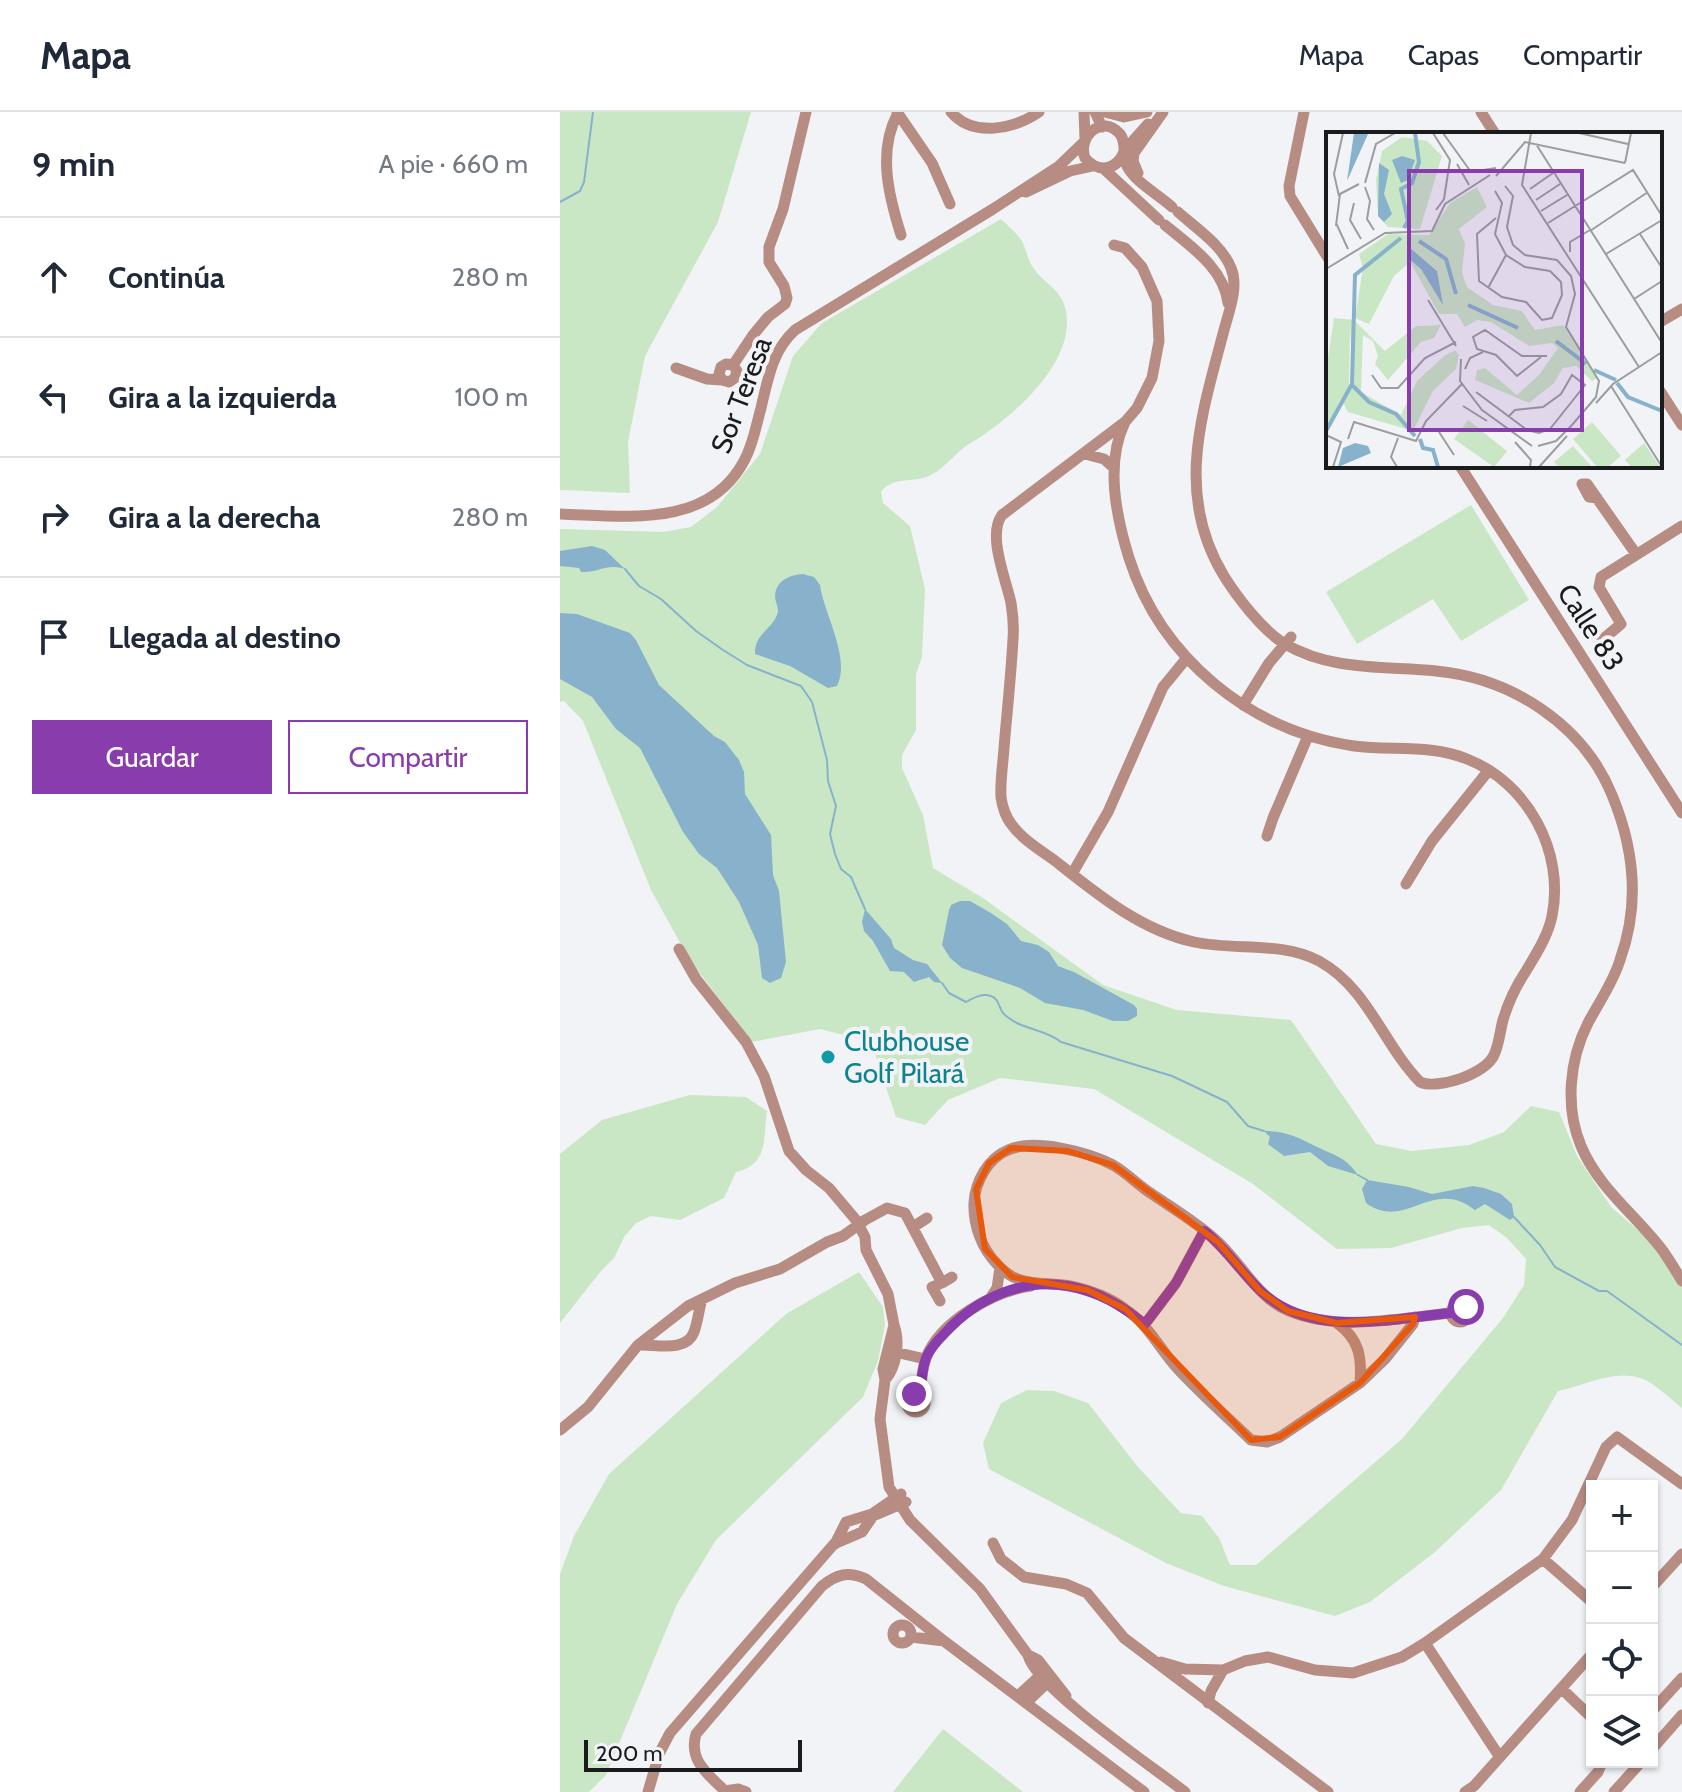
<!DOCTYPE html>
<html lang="es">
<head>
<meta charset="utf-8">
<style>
  :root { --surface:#fff; --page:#f2f2f3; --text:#1f2937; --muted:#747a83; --line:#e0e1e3; --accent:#893cac }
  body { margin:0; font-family:Cabin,sans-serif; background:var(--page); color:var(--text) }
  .controls { position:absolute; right:24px; bottom:24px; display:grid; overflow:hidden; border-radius:0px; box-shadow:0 2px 6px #0004 }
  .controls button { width:72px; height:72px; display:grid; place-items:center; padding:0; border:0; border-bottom:2px solid var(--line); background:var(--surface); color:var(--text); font:40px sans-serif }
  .scale { position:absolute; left:24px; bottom:20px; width:218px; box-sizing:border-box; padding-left:8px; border:4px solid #1a1b1c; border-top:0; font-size:22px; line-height:28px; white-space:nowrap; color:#1a1b1c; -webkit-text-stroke:6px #f1f3f6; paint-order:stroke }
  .stop { position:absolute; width:24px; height:24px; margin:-18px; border:6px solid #893cac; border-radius:50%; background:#fff }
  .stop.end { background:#893cac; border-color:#fff; box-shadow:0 2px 8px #0008 }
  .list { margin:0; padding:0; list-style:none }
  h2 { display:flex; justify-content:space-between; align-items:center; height:104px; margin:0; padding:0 32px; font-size:34px }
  h2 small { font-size:26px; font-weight:400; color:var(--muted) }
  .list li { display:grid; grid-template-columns:52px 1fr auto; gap:24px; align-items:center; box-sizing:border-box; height:120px; padding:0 32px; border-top:2px solid var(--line) }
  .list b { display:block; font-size:30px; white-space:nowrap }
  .list em { font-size:26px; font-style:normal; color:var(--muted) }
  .actions { display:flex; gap:16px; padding:24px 32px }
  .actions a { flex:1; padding:18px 0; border:2px solid var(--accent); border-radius:0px; text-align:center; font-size:28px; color:var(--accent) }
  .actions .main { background:var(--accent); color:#fff }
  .icon { flex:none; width:44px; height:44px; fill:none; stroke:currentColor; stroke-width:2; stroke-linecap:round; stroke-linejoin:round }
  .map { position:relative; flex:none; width:1122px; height:1680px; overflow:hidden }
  header { display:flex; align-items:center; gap:48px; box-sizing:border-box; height:112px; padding:0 40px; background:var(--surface); border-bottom:2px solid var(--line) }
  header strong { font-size:38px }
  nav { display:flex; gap:44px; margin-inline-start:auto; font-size:28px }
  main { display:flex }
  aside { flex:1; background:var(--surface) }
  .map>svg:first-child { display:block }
</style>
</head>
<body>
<header>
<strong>Mapa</strong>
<nav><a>Mapa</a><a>Capas</a><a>Compartir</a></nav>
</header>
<main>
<aside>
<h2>9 min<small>A pie · 660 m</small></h2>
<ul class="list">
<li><svg class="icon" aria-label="ahead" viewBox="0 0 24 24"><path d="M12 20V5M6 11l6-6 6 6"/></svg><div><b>Continúa</b></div><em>280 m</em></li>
<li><svg class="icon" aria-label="left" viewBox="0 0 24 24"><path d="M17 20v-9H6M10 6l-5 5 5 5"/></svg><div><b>Gira a la izquierda</b></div><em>100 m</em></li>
<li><svg class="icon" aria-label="right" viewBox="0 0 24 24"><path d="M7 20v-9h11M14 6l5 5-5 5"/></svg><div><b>Gira a la derecha</b></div><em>280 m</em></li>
<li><svg class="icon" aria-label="arrive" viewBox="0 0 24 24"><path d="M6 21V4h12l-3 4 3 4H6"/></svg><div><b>Llegada al destino</b></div></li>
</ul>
<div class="actions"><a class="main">Guardar</a><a>Compartir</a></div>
</aside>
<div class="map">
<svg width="1122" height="1680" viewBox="0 0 1122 1680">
  <rect width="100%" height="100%" fill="#f1f3f6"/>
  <path fill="#c9e7c5" d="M 0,0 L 191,0 L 158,110 L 85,244 L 68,330 L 70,381 L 0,378 Z
    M 441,107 C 448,114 457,121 462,129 C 467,139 467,148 474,157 C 484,171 500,177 505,195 C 520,248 450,308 409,332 C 396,340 386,355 371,363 C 354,372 334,363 321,380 L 323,391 L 350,414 L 365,477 L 362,545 L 356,562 L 356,618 L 342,643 L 342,656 L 363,703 L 373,756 L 423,786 L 543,873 L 617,898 L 731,908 L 816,1032 L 852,1039 L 909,1033 L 944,1020 L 971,994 L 999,1000 L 1017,1044 L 1051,1095 L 1086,1125 L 1122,1175 L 1122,1296 C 1110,1287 1094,1270 1080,1266 C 1053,1257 1024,1274 998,1279 L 941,1378 L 875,1440 L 810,1490 L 775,1504 L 664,1474 L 606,1451 L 429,1357 L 423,1331 L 441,1291 L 467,1278 L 494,1279 L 528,1291 L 578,1355 L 621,1401 L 642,1404 L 659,1426 L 670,1453 L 696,1453 L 842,1327 L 943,1206 L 964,1173 L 966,1147 L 947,1126 L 929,1113 L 902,1116 L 831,1136 L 777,1137 L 693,1072 L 534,977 L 440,966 L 388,988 L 365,1013 L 336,1005 L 311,930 L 260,917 L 192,930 L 129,847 L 91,778 L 23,609 L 4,589 L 0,590 L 0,417 L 103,420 L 131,415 L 157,395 L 200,342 L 233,244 L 262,211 Z
    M 911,393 L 969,488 L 901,529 L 873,487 L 797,532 L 766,480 Z
    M 130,983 L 186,985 L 207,999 C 203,1027 209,1052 176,1060 L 164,1086 L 120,1108 L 91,1104 L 76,1111 L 64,1125 L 54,1146 L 41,1159 L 0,1211 L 0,1042 L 42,1008 Z
    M 299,1160 L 323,1195 L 325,1213 L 318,1249 L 303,1285 L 156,1428 L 117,1492 L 46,1663 L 29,1680 L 0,1680 L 0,1462 L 14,1424 L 49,1362 L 226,1202 Z
    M 383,1617 L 463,1680 L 333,1680 Z"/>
  <path fill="#88b2cb" d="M 32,434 L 45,438 L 65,457 C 45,451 40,461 21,460 L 19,456 L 0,454 L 0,439 Z
    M 243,462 L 254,465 L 260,473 C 264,502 291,546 277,574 L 268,576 L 230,554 L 195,542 C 194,523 211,518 217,503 C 220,496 215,491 215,484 C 216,468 230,463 243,462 Z
    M 0,501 L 17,502 L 70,521 L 76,528 L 99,573 L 154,624 L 165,630 L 179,648 L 184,660 L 185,682 L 211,723 L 213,763 L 219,779 L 226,850 L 221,866 L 210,871 L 202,866 L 198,833 L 179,790 L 157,756 L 139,742 L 123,720 L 80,636 L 56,617 L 32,585 L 0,567 Z
    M 400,789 L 410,789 L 431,801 L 447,812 L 461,829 L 478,833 L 489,840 L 498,854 L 514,860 L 574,893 L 577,897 L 577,904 L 568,909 L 553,909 L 523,898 L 485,891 L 460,876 L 402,856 L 390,846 L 382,833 L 389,798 L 391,793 Z
    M 305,797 L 331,827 L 334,836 L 353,848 L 367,852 L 382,871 L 374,870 L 369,865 L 354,870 L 344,860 L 330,859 L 313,829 L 304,819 L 302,810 Z
    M 704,1019 C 725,1019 738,1025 755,1034 C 773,1043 785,1044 798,1063 L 768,1054 L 750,1040 L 724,1044 L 708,1032 L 710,1025 Z
    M 807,1068 L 849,1075 L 872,1082 L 913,1074 L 924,1076 L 941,1082 L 952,1092 L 954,1105 L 950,1108 L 925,1092 L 915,1098 C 872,1064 845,1120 806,1091 L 802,1077 Z"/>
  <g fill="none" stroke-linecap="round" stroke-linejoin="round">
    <path stroke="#88b2cb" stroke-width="2" d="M 0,90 L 20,79 L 24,70 L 33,0
      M 65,457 L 79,474 L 101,487 L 136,519 L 163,538 L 187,553 L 241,574 L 252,590 L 267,648 L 268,669 L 276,694 L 270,722 L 275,742 L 281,757 L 291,765 L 305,797
      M 382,871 L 389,881 L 406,890 C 413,886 422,881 431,884 C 440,887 438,897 445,903 C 461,918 486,917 501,930 L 612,964 L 667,990 L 688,1014 L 704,1019
      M 798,1063 L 807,1068
      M 954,1105 L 980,1133 L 995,1155 L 1039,1179 L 1047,1179 L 1122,1233"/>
    <path stroke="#b68c83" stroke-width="11" d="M 337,0 L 372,51 L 390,92
      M 391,0 C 413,26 454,17 479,0
      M 524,0 L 525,26
      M 535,0 L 542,15
      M 545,0 L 564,5 L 587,0
      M 744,0 L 729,74 L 730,84 L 768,146
      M 921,0 L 935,22
      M 338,1 C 317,39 329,85 341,123
      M 565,38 L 588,12
      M 564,40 C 556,59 538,61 525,46 C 517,25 542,1 560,22 C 567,31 562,42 566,52 C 574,70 598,82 612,95
      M 544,57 L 599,108
      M 578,61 L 573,49 L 574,41 L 603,0
      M 466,80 L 510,59 L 533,54
      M 618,100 C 636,116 662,133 671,156 C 679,175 669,199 664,218 C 642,302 614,382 664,464 C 677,485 703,519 725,532 C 771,559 824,554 876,559 C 951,566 1023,612 1052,683 C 1074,736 1080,793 1060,848 C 1053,871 1039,890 1028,911 C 1009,948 1005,996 1021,1034 C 1039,1077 1076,1103 1103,1139 C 1110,1149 1116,1159 1122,1169
      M 605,113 C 630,134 664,156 668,191
      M 554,133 L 565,136 L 582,155 L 597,189 L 599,229 L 592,266 L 577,296 L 565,310 L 442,403 C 427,423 446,467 451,491 C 453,503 454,515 453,527 C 451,564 447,600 444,636 C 443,652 440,669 441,685 C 442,694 446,706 452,713 C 462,727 480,738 494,748 C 537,782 580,818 634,830 C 676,839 721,829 759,849 C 808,876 823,932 860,970 C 877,978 926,962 934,943 C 939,933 940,919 943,908 C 948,891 956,874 966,859 C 976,842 988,824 992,804 C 1005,740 968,671 907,647 C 871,632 832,639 794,634 C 690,619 601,546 569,446 C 556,404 545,351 565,310
      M 1100,210 L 1122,197
      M 173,253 L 177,259 L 175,266 L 169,270 L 162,268 L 159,262 L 161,255 L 166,252 L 173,253 L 193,223 L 208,205 L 225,192 L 227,186 L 224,174 L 209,150 L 209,135 L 223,97 L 246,0
      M 116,256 L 147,267 L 162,268
      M 1100,279 L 1122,313
      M 525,342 L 544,347 L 554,356
      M 900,354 L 1122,701
      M 1037,386 L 1029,385 L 1022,372 L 1027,372 L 1076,442
      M 0,402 C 65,404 148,417 184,349 C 193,333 196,314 201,296 C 208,267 212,239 235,218 L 433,97 L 499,54 L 523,31
      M 1042,528 L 1061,512 L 1039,475 L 1041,465 L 1122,414
      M 683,593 L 709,551 L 731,525
      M 707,724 L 713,706 L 748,624
      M 512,762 L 548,700 L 603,575 L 626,547
      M 846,772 L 872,729 L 929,658
      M 119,837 L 136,867 L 186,930 L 204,964 L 229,1039 L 246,1058 L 269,1076 L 296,1108 L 305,1125 L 306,1138 L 328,1182 L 334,1213
      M 353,1115 L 367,1106
      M 431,1185 L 437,1176 L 440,1156
      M 380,1189 L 372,1175 L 382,1171
      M891 1201a9 9 0 1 1 18 0a9 9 0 1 1-18 0Z
      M 855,1205 L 853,1212 L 825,1247 L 800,1271 L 720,1325 L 707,1330 L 691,1328 C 666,1304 640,1281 617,1256 C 599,1236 588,1212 565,1197 C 549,1185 529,1178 510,1174 C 481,1169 459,1177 437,1152 C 422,1137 413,1113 414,1091 C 415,1070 428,1046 448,1038 C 474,1026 528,1040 553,1053 C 567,1061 578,1073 592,1082 C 614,1097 636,1110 656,1128 C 681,1150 697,1186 729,1199 C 779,1220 838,1206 891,1201
      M 777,1211 C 799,1227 802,1244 800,1271
      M 585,1212 L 616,1171 L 644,1119
      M 79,1233 C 96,1232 126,1241 134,1220 C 138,1209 139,1197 142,1187
      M 331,1239 L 365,1247
      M 325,1268 C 337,1254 340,1230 334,1213 L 323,1257 L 325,1268 L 320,1307 L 329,1375 L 350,1408 L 420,1477 L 468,1543 C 475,1575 593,1655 625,1680
      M347 1291a9 9 0 1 1 18 0a9 9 0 1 1-18 0Z
      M 360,1283 C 361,1271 362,1257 366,1246 C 380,1209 434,1179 471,1174
      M 0,1318 L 28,1295 L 78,1233 L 128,1194 L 175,1171 L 220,1157 L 267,1130 L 283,1124 L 305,1108 L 327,1096 L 345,1101 L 382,1171 L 392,1165
      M 433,1431 L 441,1447 L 464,1465 L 506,1472 L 527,1481 L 564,1526 L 768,1680
      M 275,1432 L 286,1410 L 312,1402 L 341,1382
      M 983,1447 L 1032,1490
      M 1092,1475 L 1122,1442
      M333 1522a9 9 0 1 1 18 0a9 9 0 1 1-18 0Z
      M 351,1525 L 384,1529 L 584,1680
      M 865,1531 L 939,1644
      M 468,1543 L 478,1548 L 506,1584
      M 601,1550 L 625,1557 L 663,1558
      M 1002,1577 L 1032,1606
      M 458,1584 L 484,1560
      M 467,1590 L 490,1568
      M 648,1591 L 651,1579 L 663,1558 L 685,1549 L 708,1545 L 755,1558 L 793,1561 L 842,1545 L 865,1531 L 983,1447 L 1012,1408 L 1046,1335 L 1057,1325 L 1122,1372
      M 1092,1599 L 1122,1566
      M 1092,1637 L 1122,1603
      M 165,1679 L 178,1677 L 186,1680
      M 88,1680 L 99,1642 L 110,1621 L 274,1432 L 302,1420 L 313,1404 L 346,1390
      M 166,1680 C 149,1663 128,1649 136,1622 L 262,1474 C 277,1462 288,1459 306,1467 L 384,1529
      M 905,1680 L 914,1674 L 1032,1542
      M 1020,1680 L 1038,1660 L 1042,1650
      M 1054,1680 L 1081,1650"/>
  </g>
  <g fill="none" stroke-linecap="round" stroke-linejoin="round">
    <path stroke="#893cac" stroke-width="10" d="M 354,1282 L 360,1283 C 361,1271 362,1257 366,1246 C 370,1236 378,1228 385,1221 C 416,1187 461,1166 508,1174 C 538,1179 562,1194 585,1212 L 616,1171 L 644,1119 C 668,1138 683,1164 704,1182 C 755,1226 830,1207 891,1201 L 898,1192 L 906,1195"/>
  </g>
  <path fill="#e8590c" fill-opacity="0.2" stroke="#e8590c" stroke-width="6" stroke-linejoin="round" d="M 451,1036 L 508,1039 L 553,1053 L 658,1130 L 700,1179 L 728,1199 L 777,1211 L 855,1205 L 853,1212 L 800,1271 L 720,1325 L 691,1328 L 565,1197 L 527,1178 L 452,1165 L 425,1137 L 416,1077 L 429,1051 Z"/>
  <circle fill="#0f9aa8" stroke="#f1f3f6" stroke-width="3" cx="268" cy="945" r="8"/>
  <g text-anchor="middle" stroke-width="8" stroke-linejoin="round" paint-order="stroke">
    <g font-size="28" fill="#1a1b1c" stroke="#f1f3f6">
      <text transform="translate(181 283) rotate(-69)" y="10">Sor Teresa</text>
      <text transform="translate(1031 515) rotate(57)" y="10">Calle 83</text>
    </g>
    <g font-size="28" fill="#0d838f" stroke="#f1f3f6" text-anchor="start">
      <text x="284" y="939">Clubhouse<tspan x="284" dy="32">Golf Pilará</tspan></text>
    </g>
  </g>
  <g transform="translate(766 20)">
    <rect width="336" height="336" fill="#f1f3f6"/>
    <path d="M 76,5 L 101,9 L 116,24 L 94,97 L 62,95 L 52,84 L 50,48 L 56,19 ZM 151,55 L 161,75 L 133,97 L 139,112 L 136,140 L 141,155 L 167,173 L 196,179 L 209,198 L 237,193 L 271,246 L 266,249 L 250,234 L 237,236 L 228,251 L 203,271 L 149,248 L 151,238 L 159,236 L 191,263 L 213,243 L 232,216 L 226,211 L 203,214 L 165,190 L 151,188 L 139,195 L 131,182 L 113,182 L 84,130 L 68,144 L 43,192 L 29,186 L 37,136 L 33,122 L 62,102 L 103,103 L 124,71 ZM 8,186 L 28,188 L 59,219 L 90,194 L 115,193 L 108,206 L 95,210 L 62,248 L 49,232 L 52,224 L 47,209 L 37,203 L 35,260 L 75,283 L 91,249 L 118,224 L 129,218 L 133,223 L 130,237 L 107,259 L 87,299 L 22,280 L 16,269 L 27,253 L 24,193 L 23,254 L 0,298 L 0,239 ZM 142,288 L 181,319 L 168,335 L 128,307 ZM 266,290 L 295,324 L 282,335 L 271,335 L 247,307 ZM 318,311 L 334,335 L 305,335 L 299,328 ZM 247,314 L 266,335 L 233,335 L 228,330 Z" fill="#c9e7c5"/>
    <path d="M 28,1 L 57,1 L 42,2 L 21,49 ZM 76,24 L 89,28 L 82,48 L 75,51 L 66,28 ZM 53,31 L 63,38 L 58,62 L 66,82 L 58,90 L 52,84 ZM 84,116 L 111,139 L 117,173 L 95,137 L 81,125 ZM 29,311 L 42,314 L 45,321 L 12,335 L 17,316 Z" fill="#88b2cb"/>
    <path fill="none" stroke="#88b2cb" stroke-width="4" d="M 78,96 L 82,89 L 75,57 L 86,51 L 93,30 L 89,1M 93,109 L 120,127 L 130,162M 142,173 L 192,196M 230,209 L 260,232M 268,238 L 290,248M 291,251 L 302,265 L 336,279M 27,254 L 43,270 L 70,282 L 89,304M 0,299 L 26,252 L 29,143 L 75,106M 94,307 L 97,316 L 107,318 L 112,335"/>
    <path fill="none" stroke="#9b9d9f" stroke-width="2" d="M 107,1 L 124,28 L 118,67 L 110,78M 117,1 L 145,40 L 170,36M 205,1 L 196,53 L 313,235M 253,1 L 302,12M 210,12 L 336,211M 299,31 L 305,1M 131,32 L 143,53M 170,44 L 199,10 L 299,31M 39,51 L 50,12 L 69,1M 179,54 L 187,64 L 181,95 L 187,113 L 199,123 L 231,128 L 245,144 L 249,162 L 240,195 L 273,249 L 270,265 L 246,293 L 230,309 L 212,314M 39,55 L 44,69 L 41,87 L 48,98M 204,57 L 227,41M 169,59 L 176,71 L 169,102 L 180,123 L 199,135 L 224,139 L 235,150 L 236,163 L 226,186 L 216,188 L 200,170 L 176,165 L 153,149 L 151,102 L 170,86M 13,64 L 8,42 L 17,1M 210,68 L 234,52M 28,71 L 24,88 L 35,107M 215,79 L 241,63M 10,91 L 22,117M 222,91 L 307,38 L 336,84M 10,94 L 14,62 L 33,52M 264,99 L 322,60M 314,102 L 336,136M 244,120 L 244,110 L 264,98M 280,122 L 336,88M 0,137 L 59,101 L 106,99 L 119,72 L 164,43M 162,156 L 180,123M 308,167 L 336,149M 102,168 L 130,214M 215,225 L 191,244 L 170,223 L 151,217 L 147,205 L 159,198 L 196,224 L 221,224M 135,227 L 134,249 L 156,278 L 206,314M 139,237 L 144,226 L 157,220M 46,243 L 55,256 L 72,256 L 99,226 L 130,210M 285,254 L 336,335M 150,260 L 201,298 L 213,301 L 224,297 L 259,253 L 246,243 L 235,262 L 217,275 L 189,278 L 183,284M 270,271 L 287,252 L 336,220M 137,274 L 161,289M 113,300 L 128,323M 0,303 L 15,310 L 7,335M 22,307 L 28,290 L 90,309 L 100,289 L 136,252M 189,310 L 205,328 L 204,335M 71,335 L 65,325 L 72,306M 213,335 L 241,304"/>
    <path fill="#893cac" fill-opacity="0.15" stroke="#893cac" stroke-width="4" d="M 83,39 L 256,39 L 256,298 L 83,298 Z"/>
    <rect width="336" height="336" fill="none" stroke="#1a1b1c" stroke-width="4"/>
  </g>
</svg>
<div class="controls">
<button>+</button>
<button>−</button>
<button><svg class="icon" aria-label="locate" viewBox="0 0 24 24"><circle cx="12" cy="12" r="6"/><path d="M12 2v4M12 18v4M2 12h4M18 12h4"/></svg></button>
<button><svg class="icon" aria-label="layers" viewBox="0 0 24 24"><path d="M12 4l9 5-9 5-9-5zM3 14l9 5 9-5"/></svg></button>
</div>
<div class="scale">200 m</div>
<div class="stop" style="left:906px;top:1195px"></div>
<div class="stop end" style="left:354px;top:1282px"></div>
</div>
</main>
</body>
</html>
